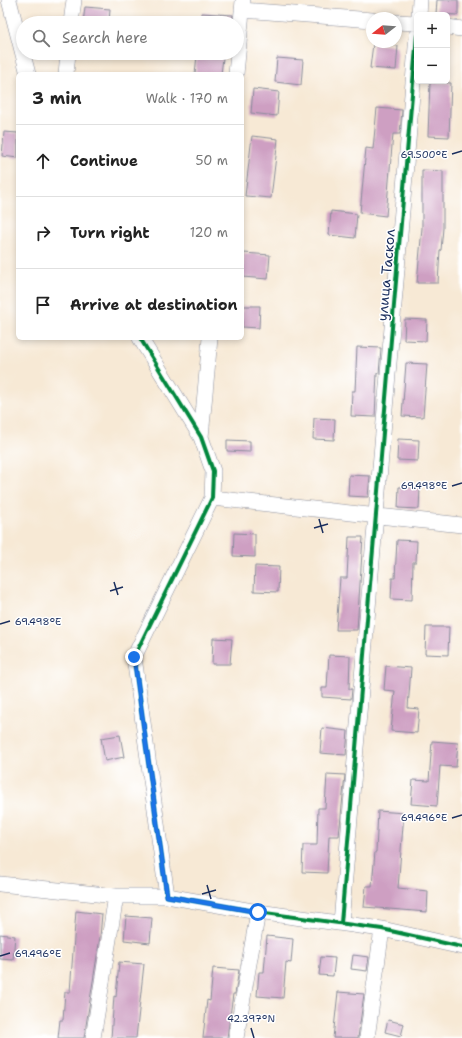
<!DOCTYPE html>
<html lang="en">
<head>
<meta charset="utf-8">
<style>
  :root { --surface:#fff; --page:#f6f6f6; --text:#222; --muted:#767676; --line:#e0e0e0 }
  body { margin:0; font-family:"Shantell Sans",sans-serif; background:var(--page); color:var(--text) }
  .controls { position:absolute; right:12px; top:12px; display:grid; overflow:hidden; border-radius:6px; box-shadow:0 2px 6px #0003 }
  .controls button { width:36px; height:36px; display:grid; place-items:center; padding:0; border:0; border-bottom:1px solid var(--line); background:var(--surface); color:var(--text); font:20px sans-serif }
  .compass { position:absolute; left:366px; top:12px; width:36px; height:36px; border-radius:50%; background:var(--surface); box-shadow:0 2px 6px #0003; rotate:253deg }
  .stop { position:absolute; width:12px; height:12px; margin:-9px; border:3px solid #1a73e8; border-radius:50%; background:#fff }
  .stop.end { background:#1a73e8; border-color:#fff; box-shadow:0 1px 4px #0008 }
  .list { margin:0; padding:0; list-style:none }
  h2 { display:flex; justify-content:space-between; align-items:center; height:52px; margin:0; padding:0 16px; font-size:17px }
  h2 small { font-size:13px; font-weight:400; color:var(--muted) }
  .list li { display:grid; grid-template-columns:26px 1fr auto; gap:12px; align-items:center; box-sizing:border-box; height:72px; padding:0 16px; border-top:1px solid var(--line) }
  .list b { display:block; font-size:15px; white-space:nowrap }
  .list em { font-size:13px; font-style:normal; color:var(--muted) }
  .icon { flex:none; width:22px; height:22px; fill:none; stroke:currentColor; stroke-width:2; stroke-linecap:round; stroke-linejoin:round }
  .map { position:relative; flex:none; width:462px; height:1038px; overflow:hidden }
  .search { position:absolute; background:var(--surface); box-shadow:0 2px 6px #0003; left:16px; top:16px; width:228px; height:44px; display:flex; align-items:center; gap:10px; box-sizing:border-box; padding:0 14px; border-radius:22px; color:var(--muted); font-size:15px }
  .panel { position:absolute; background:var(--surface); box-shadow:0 2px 6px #0003; left:16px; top:72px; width:228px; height:268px; border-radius:6px }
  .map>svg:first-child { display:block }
</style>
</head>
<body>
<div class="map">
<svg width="462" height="1038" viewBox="0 0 462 1038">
  <rect width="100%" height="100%" fill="#fff"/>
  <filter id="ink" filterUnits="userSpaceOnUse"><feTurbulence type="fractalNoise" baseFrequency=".025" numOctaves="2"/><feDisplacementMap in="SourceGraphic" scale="8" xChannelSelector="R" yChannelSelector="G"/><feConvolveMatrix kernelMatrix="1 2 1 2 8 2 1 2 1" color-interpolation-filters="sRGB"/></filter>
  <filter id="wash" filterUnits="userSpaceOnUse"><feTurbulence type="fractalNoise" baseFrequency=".012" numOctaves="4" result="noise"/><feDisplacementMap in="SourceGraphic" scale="16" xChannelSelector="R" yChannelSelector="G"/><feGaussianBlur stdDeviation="0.9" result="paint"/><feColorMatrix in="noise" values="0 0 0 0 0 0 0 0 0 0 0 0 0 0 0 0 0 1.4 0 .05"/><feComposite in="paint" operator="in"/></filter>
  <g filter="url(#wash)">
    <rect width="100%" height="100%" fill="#f7e9d5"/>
    <g id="blocks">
      <path fill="#ce9fc2" d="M 437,0 L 458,0 L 458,15 L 436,14 Z
        M 85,7 L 110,9 L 109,23 L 83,23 Z
        M 202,13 L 233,15 L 232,23 L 201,23 Z
        M 373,44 L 398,46 L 396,70 L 370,68 Z
        M 197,55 L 223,58 L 221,74 L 195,74 Z
        M 277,58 L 303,60 L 301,85 L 275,82 Z
        M 430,82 L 451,83 L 449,137 L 428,136 Z
        M 253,89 L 279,92 L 277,116 L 251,113 Z
        M 377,108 L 402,110 L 400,134 L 393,134 L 386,216 L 360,213 L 366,148 L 373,149 Z
        M 4,132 L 18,133 L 18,158 L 2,156 Z
        M 252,136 L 278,139 L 271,198 L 245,196 Z
        M 422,170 L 443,171 L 443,228 L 441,250 L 440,250 L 438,283 L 417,283 L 422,228 Z
        M 331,211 L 357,214 L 355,238 L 329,235 Z
        M 244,253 L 270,255 L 268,279 L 242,277 Z
        M 242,306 L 260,306 L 259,328 L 242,327 Z
        M 405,319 L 427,320 L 426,341 L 404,340 Z
        M 357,347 L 381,348 L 379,374 L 377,373 L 375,417 L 351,416 L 352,391 L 355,391 Z
        M 406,363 L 427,364 L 423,417 L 402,416 Z
        M 314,418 L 335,419 L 334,440 L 313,439 Z
        M 398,439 L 419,440 L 418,461 L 397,460 Z
        M 227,440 L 250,441 L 250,452 L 227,451 Z
        M 349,475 L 370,476 L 368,497 L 348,496 Z
        M 399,487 L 420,488 L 419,509 L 398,508 Z
        M 234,533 L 255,534 L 255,557 L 233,556 Z
        M 349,537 L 363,537 L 357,630 L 336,630 L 340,578 L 347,578 Z
        M 397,540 L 417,541 L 416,562 L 413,562 L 412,600 L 391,599 L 392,578 L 395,578 Z
        M 255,566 L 279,567 L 278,592 L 254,591 Z
        M 426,627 L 449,627 L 448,655 L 425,654 Z
        M 213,638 L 232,639 L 230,664 L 212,664 Z
        M 329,655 L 350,656 L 349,689 L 352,689 L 351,699 L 322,697 L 322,688 L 327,688 Z
        M 386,666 L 411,668 L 408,708 L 419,709 L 417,733 L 391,731 L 395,691 L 384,690 Z
        M 322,728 L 348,731 L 346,755 L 320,753 Z
        M 120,735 L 124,757 L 105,761 L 101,738 Z
        M 432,741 L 458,743 L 456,767 L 440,766 L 437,806 L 411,804 L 413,780 L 429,781 Z
        M 327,774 L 345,775 L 339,836 L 329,836 L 327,873 L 302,872 L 303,845 L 317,845 L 318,808 L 325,808 Z
        M 378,811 L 404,813 L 398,888 L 428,891 L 427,912 L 364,907 L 366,886 L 372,886 L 375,852 L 376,852 Z
        M 76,911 L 102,914 L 100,937 L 84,1038 L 58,1038 L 60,1020 L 63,1020 L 65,992 L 70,992 Z
        M 126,916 L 152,918 L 150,943 L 124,940 Z
        M 0,934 L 15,936 L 13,960 L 0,959 Z
        M 267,936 L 293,939 L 291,963 L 286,962 L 283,998 L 257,996 L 259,972 L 264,972 Z
        M 353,955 L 369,957 L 367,971 L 351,969 Z
        M 321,957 L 335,958 L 333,976 L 319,975 Z
        M 119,962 L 144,964 L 136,1038 L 111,1038 L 114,996 L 116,997 Z
        M 213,968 L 239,970 L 235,994 L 233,994 L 227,1038 L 203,1038 L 207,1000 L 210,1001 Z
        M 338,992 L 364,994 L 358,1038 L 333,1038 Z
        M 388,1020 L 404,1024 L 401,1036 L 385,1032 Z"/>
    </g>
  </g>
  <g filter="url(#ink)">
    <use href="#blocks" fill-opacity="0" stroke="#898c9a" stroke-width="1"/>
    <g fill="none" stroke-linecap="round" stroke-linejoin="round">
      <defs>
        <path id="street" d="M 9,0 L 28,74
          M 242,10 L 372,20
          M 419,15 L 420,0
          M 396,22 L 417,23
          M 71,23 L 74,0
          M 447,27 L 462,29
          M 66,74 L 68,53
          M 236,74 L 243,1
          M 140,338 L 201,437 L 213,471 L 212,498 L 134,657 L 167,896 L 258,912 L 382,929 L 462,947
          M 201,437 L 210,338
          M 212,498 L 462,525
          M 0,884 L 116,896 L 167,896
          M 341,923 L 417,36
          M 93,1038 L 116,896
          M 236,1038 L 258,912
          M 367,1038 L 382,929"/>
      </defs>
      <use href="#street" stroke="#898c9a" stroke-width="16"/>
      <use href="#street" stroke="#fff" stroke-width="15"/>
      <defs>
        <path id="cycleway" d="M 140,338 L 201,437 L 213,471 L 212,498 L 134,657 L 167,896 L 258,912 L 382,929 L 462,947
          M 341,923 L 417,36"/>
      </defs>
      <use href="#cycleway" stroke="#fff" stroke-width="6"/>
      <use href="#cycleway" stroke="#00873e" stroke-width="4"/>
    </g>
  </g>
  <g fill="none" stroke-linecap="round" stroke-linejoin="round" filter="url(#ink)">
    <path stroke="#1a73e8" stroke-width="5" d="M 134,657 L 167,896 L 258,912"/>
  </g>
  <path fill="none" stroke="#1b2f5e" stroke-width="1.5" d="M 452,154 L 462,151M 452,486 L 462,483M 319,519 L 323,533M 314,528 L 328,524M 114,582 L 118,595M 110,591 L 123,587M 0,624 L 10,621M 452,818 L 462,815M 207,885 L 211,899M 202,894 L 216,890M 0,956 L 10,953M 251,1028 L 254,1038"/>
  <g text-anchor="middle" stroke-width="3" stroke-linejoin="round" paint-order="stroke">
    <g font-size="14" fill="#1b2f5e" stroke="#fff">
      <text transform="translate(386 275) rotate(-85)" y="5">улица Таскол</text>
    </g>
  </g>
  <g font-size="10" text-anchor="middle" fill="#1b2f5e" stroke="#fff" stroke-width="3" stroke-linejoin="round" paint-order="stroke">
    <text x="424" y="158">69.500°E</text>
    <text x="424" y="489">69.498°E</text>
    <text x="38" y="625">69.498°E</text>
    <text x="424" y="821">69.496°E</text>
    <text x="38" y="957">69.496°E</text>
    <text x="251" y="1022">42.397°N</text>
  </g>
</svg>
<div class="controls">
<button>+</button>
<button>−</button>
</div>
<svg class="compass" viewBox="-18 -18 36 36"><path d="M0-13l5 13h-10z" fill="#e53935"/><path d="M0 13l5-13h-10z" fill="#767676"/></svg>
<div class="stop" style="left:258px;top:912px"></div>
<div class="stop end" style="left:134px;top:657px"></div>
<div class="search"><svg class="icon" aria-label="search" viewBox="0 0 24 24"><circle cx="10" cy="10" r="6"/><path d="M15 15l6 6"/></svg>Search here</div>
<section class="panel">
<h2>3 min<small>Walk · 170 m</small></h2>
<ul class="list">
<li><svg class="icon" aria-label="ahead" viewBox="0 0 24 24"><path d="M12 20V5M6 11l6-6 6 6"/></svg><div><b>Continue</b></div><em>50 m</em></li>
<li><svg class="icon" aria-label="right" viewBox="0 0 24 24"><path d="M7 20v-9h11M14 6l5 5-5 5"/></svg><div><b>Turn right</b></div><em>120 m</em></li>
<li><svg class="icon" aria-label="arrive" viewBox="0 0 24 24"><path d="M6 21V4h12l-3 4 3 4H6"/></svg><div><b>Arrive at destination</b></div></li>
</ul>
</section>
</div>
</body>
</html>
